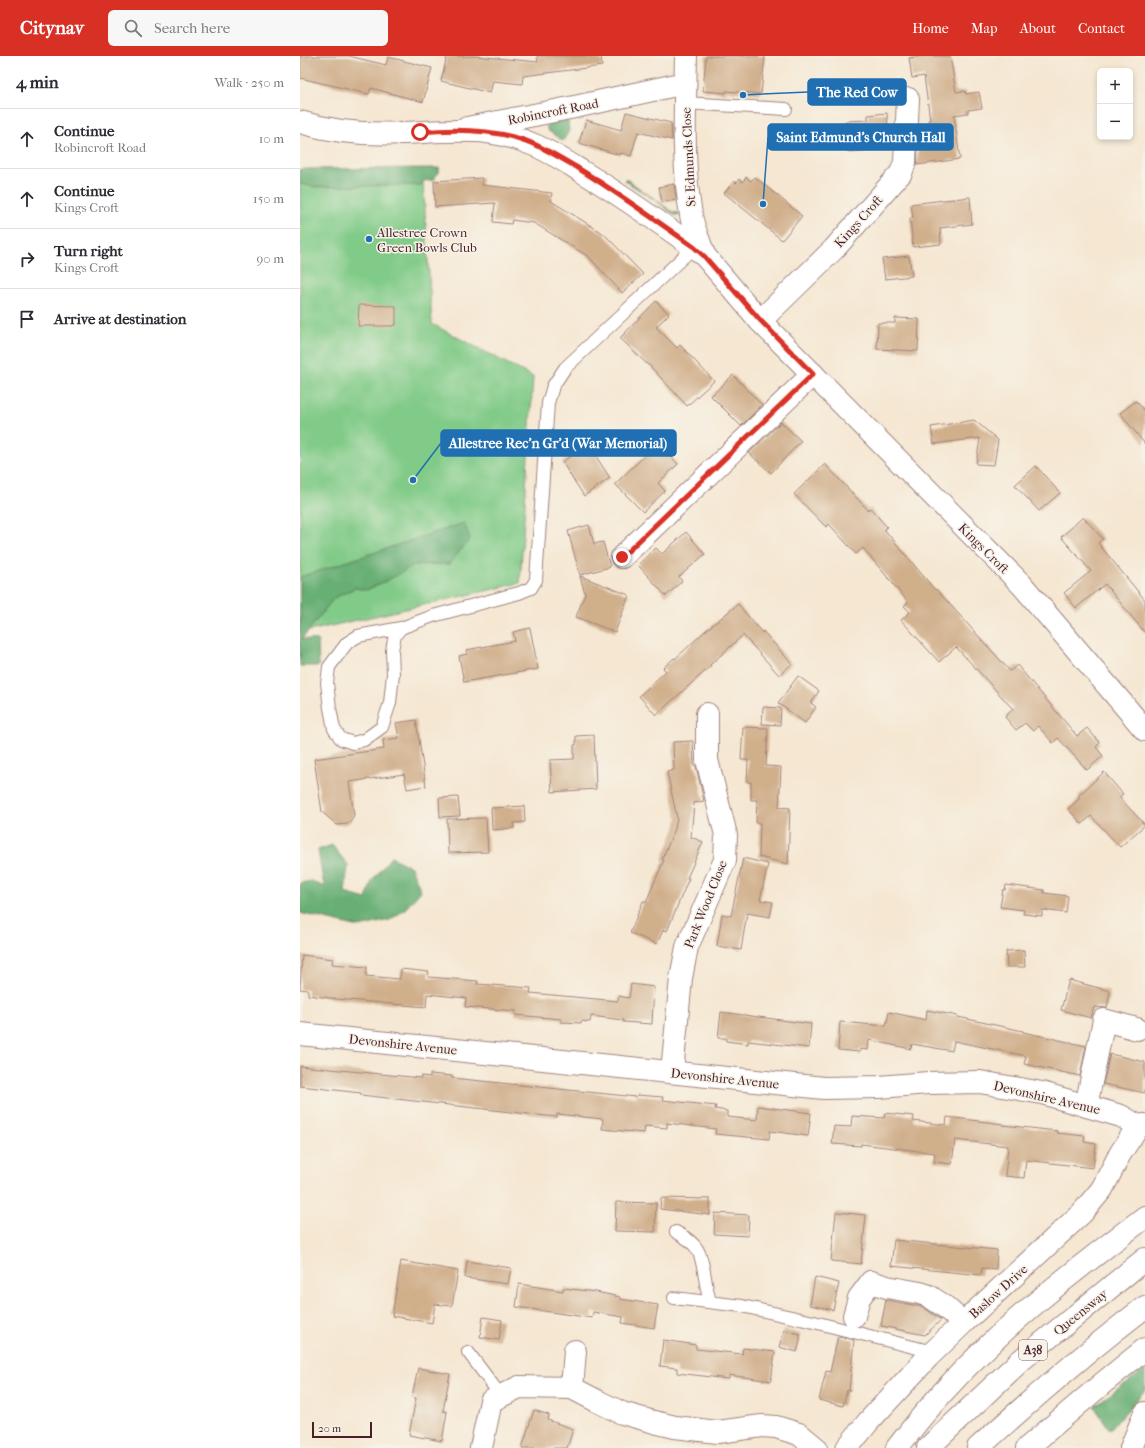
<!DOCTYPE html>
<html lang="en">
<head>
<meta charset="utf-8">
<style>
  :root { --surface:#fff; --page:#f7f7f7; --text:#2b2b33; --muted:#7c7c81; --line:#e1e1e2; --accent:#d93025 }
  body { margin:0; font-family:"IM FELL French Canon",serif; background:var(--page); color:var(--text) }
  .controls { position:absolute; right:12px; top:12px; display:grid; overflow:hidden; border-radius:6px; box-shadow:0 2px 6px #0003 }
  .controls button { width:36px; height:36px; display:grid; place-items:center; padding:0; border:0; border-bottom:1px solid var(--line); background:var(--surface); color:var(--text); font:20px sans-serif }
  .scale { position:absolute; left:12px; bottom:10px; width:60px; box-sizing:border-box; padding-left:4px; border:2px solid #4a1f2b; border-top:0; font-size:11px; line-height:14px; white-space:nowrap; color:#4a1f2b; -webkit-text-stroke:3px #f7f3e8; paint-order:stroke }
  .stop { position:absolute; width:12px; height:12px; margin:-9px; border:3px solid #d93025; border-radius:50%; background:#fff }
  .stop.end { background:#d93025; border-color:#fff; box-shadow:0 1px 4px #0008 }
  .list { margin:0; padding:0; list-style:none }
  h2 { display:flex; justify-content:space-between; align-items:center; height:52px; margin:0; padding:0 16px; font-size:17px }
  h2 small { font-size:13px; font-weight:400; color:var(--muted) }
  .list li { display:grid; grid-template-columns:26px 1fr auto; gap:12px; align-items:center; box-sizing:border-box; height:60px; padding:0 16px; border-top:1px solid var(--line) }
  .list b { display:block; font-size:15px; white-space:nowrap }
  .list p { margin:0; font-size:13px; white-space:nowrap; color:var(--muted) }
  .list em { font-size:13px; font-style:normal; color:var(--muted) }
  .icon { flex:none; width:22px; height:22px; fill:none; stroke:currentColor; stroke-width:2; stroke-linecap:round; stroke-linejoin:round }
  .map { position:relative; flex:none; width:845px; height:1392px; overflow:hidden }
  header { display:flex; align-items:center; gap:24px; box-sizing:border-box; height:56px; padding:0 20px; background:var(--accent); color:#fff }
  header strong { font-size:19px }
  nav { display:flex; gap:22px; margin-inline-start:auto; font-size:14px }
  .search { width:280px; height:36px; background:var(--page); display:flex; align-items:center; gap:10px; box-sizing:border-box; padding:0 14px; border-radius:6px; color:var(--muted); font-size:15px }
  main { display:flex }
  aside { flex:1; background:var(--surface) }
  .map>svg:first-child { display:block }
</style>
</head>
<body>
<header>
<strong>Citynav</strong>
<div class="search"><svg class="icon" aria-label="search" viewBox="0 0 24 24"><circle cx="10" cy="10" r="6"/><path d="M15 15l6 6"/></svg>Search here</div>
<nav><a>Home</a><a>Map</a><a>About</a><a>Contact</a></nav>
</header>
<main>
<aside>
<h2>4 min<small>Walk · 250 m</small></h2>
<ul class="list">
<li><svg class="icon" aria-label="ahead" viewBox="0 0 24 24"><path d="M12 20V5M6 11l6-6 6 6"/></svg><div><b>Continue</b><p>Robincroft Road</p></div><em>10 m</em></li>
<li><svg class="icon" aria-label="ahead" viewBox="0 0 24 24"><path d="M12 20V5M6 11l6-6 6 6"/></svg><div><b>Continue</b><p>Kings Croft</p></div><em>150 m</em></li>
<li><svg class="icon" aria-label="right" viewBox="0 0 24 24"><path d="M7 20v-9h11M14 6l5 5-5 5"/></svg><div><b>Turn right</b><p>Kings Croft</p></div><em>90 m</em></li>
<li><svg class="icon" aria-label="arrive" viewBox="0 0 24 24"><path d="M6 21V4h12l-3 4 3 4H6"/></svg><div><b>Arrive at destination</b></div></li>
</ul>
</aside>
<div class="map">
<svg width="845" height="1392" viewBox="0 0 845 1392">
  <rect width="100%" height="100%" fill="#f7f3e8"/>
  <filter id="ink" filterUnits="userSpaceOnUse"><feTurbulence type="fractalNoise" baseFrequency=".025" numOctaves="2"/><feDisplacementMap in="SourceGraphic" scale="8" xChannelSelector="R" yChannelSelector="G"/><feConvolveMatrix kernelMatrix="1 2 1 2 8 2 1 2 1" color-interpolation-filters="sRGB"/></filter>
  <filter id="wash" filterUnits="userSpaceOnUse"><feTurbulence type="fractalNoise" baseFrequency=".012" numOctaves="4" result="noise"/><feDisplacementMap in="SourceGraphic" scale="16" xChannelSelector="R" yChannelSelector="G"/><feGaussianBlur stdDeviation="0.9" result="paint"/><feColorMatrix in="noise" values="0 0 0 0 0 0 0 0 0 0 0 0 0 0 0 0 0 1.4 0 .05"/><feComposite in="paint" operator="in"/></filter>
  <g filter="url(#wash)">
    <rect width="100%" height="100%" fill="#f5e7d2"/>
    <path fill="#81cb88" stroke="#66755a" d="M 0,125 L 123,125 L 132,268 L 233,321 L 220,527 L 0,577 Z"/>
    <path fill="#68af74" stroke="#596750" d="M 268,64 L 269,75 L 263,85 L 247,74 L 247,69 L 249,67 Z
      M 140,112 L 134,124 L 123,125 L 121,129 L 15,131 L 0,128 L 0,113 Z
      M 326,123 L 373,156 L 380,157 L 380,159 L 374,159 L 355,144 L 324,124 Z
      M 164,467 L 170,483 L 149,508 L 114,509 L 96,520 L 67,534 L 55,532 L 34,542 L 2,583 L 18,584 L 19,610 L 0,610 L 0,521 Z
      M 32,789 L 48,809 L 45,837 L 66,843 L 72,825 L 91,801 L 111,811 L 121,835 L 103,855 L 90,864 L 59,871 L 0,857 L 0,827 L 12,825 L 24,831 L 18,794 Z
      M 845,1313 L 845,1334 L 810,1374 L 794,1350 Z"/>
    <g id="blocks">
      <path fill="#d0af8b" d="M 0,0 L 49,0 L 86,9 L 88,1 L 132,12 L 123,46 L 71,32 L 69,38 L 0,22 Z
        M 147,0 L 175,0 L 238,6 L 237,0 L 301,0 L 302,10 L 223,20 L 222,28 L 193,25 L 190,37 L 141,25 Z
        M 406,0 L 465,0 L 461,38 L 426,35 L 426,37 L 403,35 Z
        M 623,0 L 650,0 L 656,36 L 665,35 L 666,38 L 679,36 L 682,52 L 668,54 L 668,57 L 654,59 L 660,103 L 617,109 L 618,89 L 631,87 L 628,64 L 630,64 L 624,20 L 612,22 L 609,2 Z
        M 326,56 L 371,67 L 372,84 L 338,76 L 331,100 L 321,97 L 320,99 L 279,87 L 286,64 L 321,74 Z
        M 587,57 L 589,93 L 548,96 L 546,65 L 568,64 L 568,59 Z
        M 446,121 L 451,125 L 455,121 L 502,160 L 482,184 L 424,137 L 434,125 L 436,127 L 439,123 L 443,126 Z
        M 182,122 L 182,129 L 252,137 L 251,145 L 304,178 L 343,218 L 322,237 L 289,201 L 234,167 L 212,164 L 211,168 L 193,166 L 195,147 L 135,151 L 134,125 Z
        M 374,128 L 376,144 L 362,146 L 359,131 Z
        M 670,141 L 672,168 L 640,172 L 641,188 L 613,191 L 610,162 L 613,162 L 611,148 Z
        M 609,200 L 612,220 L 585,223 L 582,203 Z
        M 356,245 L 369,258 L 356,271 L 377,292 L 380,289 L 414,325 L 387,350 L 349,309 L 348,309 L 320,282 Z
        M 59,249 L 96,250 L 96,269 L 93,269 L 93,270 L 58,270 Z
        M 595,262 L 619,263 L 618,295 L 577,293 L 578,267 L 595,267 Z
        M 433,319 L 462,349 L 441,370 L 411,340 Z
        M 836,345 L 845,355 L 845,388 L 820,357 Z
        M 674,364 L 698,384 L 694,409 L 676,408 L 680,382 L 634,388 L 631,371 Z
        M 481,366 L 501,385 L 471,417 L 449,397 Z
        M 358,387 L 378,408 L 358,427 L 365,435 L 343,456 L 315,428 Z
        M 288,388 L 310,422 L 284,440 L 262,406 Z
        M 525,408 L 568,454 L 570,452 L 587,471 L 584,473 L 635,534 L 636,533 L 710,615 L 717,609 L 777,680 L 787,672 L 800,687 L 796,691 L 803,700 L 787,714 L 758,682 L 753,687 L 738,670 L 733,675 L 725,667 L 716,674 L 705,661 L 713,653 L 656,591 L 639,606 L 601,564 L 610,556 L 604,550 L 608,546 L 563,492 L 556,498 L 529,468 L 526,471 L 494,438 Z
        M 736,410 L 760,437 L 739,455 L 715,429 Z
        M 783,461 L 803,483 L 798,487 L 845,544 L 845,577 L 805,528 L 776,552 L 764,537 L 791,515 L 761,481 Z
        M 289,469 L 294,488 L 303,486 L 310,511 L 280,519 L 268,475 Z
        M 386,476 L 405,498 L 379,521 L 382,525 L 366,540 L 338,509 L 356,492 L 362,498 Z
        M 280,520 L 329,539 L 315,576 L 276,561 L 285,538 Z
        M 438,548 L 462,577 L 463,575 L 492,608 L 479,619 L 443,579 L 410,609 L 411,610 L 356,659 L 339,640 L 366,615 L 363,612 L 374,602 L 375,603 L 405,575 Z
        M 230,572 L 238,613 L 164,626 L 159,600 L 167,598 L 166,594 L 215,585 L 213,576 Z
        M 498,620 L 519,635 L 511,647 L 516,651 L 505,667 L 478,647 Z
        M 463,651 L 481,652 L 480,669 L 462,668 Z
        M 116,664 L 126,730 L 107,733 L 104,718 L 49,726 L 54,759 L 51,765 L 47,768 L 37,769 L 22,756 L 14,703 L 84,693 L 83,684 L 99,682 L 96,667 Z
        M 443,671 L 468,672 L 466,710 L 481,711 L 479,751 L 490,752 L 488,808 L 459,801 L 460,767 L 456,767 L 457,744 L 451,744 L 451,726 L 447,726 L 448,704 L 441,704 Z
        M 294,679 L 296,733 L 252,736 L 250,704 L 274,703 L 274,689 L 276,689 L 276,680 Z
        M 393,685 L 394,710 L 396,710 L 404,745 L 394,747 L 391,781 L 403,786 L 387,822 L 389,822 L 367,875 L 363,874 L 357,888 L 330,877 L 343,845 L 346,846 L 364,804 L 362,803 L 375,773 L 377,762 L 367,716 L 374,714 L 373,686 Z
        M 804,716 L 823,738 L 819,741 L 845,769 L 820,791 L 791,760 L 782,768 L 768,753 L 780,742 L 778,740 Z
        M 158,741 L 160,760 L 140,761 L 139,742 Z
        M 224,750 L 225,766 L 214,767 L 214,772 L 192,774 L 191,752 Z
        M 186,762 L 188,796 L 148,797 L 147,763 Z
        M 443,802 L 468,808 L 460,844 L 473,846 L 470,861 L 447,857 L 441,894 L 417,890 L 422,858 L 431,860 Z
        M 706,829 L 744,834 L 744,837 L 768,840 L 766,857 L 742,854 L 742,860 L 723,858 L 724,854 L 700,851 L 703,834 L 705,834 Z
        M 724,894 L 725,911 L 707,911 L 706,895 Z
        M 2,899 L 33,903 L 32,908 L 67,911 L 66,920 L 100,923 L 101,913 L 129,916 L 128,921 L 178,925 L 177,928 L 231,932 L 230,937 L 318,945 L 319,940 L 329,942 L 331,928 L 354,931 L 352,968 L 323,966 L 323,964 L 291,960 L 290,966 L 281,965 L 281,967 L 261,966 L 261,963 L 215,959 L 216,955 L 165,951 L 166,942 L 127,938 L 126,951 L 37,943 L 8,939 L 8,934 L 0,933 Z
        M 769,924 L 810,935 L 807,952 L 794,951 L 791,962 L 761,954 Z
        M 627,954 L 658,960 L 658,961 L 723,975 L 723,976 L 786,990 L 780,1020 L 724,1008 L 726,1000 L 654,985 L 652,995 L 612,988 L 611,993 L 569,984 L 568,994 L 560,993 L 560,996 L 538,994 L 540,966 L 586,970 L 589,956 L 626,964 Z
        M 421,956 L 511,968 L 509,992 L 448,985 L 448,988 L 426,985 L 426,982 L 418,982 Z
        M 810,998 L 845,1006 L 845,1037 L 803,1028 Z
        M 0,1010 L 121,1022 L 121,1020 L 130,1021 L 130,1018 L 152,1020 L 152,1022 L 336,1041 L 337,1039 L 363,1041 L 362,1044 L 416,1050 L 415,1053 L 427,1055 L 427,1061 L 457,1064 L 458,1050 L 511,1057 L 508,1080 L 470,1075 L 469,1083 L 415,1078 L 416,1073 L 367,1067 L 367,1072 L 345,1070 L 344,1077 L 302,1073 L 303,1063 L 257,1058 L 257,1061 L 237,1059 L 61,1039 L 61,1037 L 0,1030 Z
        M 585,1057 L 614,1060 L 613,1065 L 646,1069 L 647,1061 L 703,1068 L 703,1069 L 757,1075 L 757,1077 L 785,1080 L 784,1086 L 796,1088 L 793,1112 L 726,1104 L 724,1122 L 705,1120 L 708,1090 L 655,1084 L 652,1108 L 634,1106 L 635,1097 L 561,1088 L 561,1090 L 532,1088 L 534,1070 L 551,1071 L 552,1060 L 584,1062 Z
        M 361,1142 L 410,1143 L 410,1159 L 360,1153 Z
        M 316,1146 L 356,1147 L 355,1176 L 315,1175 Z
        M 536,1156 L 566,1159 L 561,1208 L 531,1205 Z
        M 415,1157 L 449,1159 L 448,1180 L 414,1178 Z
        M 594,1184 L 697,1194 L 696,1213 L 682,1212 L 681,1219 L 591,1210 Z
        M 101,1205 L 158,1215 L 152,1250 L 135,1248 L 132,1267 L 92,1260 Z
        M 167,1205 L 211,1212 L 208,1228 L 165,1222 Z
        M 515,1221 L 539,1227 L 533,1254 L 510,1249 Z
        M 219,1228 L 263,1235 L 263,1232 L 296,1236 L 320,1241 L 320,1243 L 358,1249 L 354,1272 L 322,1267 L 323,1261 L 293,1256 L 292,1262 L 216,1251 Z
        M 586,1244 L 623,1251 L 641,1264 L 625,1279 L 581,1270 Z
        M 183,1261 L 202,1264 L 199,1284 L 180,1281 Z
        M 484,1274 L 500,1278 L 500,1285 L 497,1296 L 479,1291 Z
        M 538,1280 L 554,1284 L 549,1335 L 547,1334 L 543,1350 L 519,1344 L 526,1315 L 530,1316 Z
        M 363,1284 L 396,1289 L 396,1293 L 442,1298 L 443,1292 L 475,1296 L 471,1325 L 429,1319 L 429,1323 L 377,1317 L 377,1312 L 360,1310 Z
        M 118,1312 L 150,1318 L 143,1355 L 147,1356 L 142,1385 L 109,1379 L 116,1342 L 112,1341 Z
        M 234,1354 L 249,1359 L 248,1364 L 273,1373 L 267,1392 L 222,1392 Z"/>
    </g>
  </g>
  <g filter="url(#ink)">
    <use href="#blocks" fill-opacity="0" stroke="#a0837e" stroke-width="1"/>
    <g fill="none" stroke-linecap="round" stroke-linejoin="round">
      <defs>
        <path id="service" d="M 384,47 L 486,53
          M 101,572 L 95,579 L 92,594 L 93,618 L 90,647 L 82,671 L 64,684 L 53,687 L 41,683 L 34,673 L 30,652 L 27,627 L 29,611 L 47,587 L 58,580 L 101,572 L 133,560 L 219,537 L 231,532 L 236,524 L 248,347 L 253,330 L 265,312 L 394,191
          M 376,1176 C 399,1188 401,1197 405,1221 C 406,1230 408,1238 410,1246
          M 374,1242 L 442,1250 L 514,1266 L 633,1296
          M 168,1296 L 201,1340"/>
        <path id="minor" d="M 386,0 C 385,52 382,108 391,159 C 393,172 400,186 404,199
          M 167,72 L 270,52 L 385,27
          M 460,265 L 534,193 L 601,117 L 605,106 L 608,43
          M 322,501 L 513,318
          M 0,978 L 524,1032 L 579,1031 L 628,1027 L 680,1026 L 742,1037 L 821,1060 L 838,1070 L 845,1069
          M 372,1016 L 381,922 L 387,891 L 425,804 L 426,779 L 407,704 L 407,658
          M 786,1050 L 804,964 L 837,973
          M 554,1260 L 559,1242 L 571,1226 L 587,1231 L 620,1237 L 629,1240 L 644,1250 L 663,1267
          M 272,1332 L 275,1295
          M 181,1392 L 191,1345 L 219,1331 L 272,1332 L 297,1345 L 322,1357 L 354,1366 L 375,1371 L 418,1376 L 462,1370 L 476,1371 L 499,1378 L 516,1392
          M 547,1392 L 568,1366 L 628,1301 L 663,1267 L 782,1157 L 802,1133 L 820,1098 L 838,1070
          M 831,1392 L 845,1357"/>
        <path id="tertiary" d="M 0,66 C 33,76 67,79 102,77 C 131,76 158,73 187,76 C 223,80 251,96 281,115 C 320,138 357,165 394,191 L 404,199 L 460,265 L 722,529 L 845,674"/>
        <path id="trunk" d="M 597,1392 C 624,1356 655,1321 688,1290 C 737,1243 791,1202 845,1161
          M 628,1392 L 720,1305 L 845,1203
          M 678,1392 C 732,1343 787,1295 845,1251
          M 727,1392 L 803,1327 L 845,1293"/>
      </defs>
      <use href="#service" stroke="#a0837e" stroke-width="14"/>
      <use href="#minor" stroke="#a0837e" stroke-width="24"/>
      <use href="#tertiary" stroke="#a0837e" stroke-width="24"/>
      <use href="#trunk" stroke="#a0837e" stroke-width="24"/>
      <use href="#service" stroke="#fff" stroke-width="12"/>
      <use href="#minor" stroke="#fff" stroke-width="22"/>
      <use href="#tertiary" stroke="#fff" stroke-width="22"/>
      <use href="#trunk" stroke="#fff" stroke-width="22"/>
    </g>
  </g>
  <g fill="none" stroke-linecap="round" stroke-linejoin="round" filter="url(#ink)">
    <path stroke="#d93025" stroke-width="5" d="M 120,76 C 153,73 185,73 217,82 C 238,88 257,100 276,111 C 317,136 355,164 394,191 L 404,200 L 460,264 L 513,318 L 322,501"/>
  </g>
  <circle fill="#1f6fb2" stroke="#f7f3e8" stroke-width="1.5" cx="69" cy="183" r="4"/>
  <g text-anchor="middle" stroke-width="3" stroke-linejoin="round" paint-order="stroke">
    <rect fill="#f7f3e8" stroke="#7e5f64" stroke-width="1" x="719" y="1284" width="28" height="20" rx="3"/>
    <g font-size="12" font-weight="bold" fill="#4a1f2b">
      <text x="733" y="1298">A38</text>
    </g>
    <g font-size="13" fill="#4a1f2b" stroke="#f7f3e8">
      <text transform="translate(253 55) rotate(-11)" y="5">Robincroft Road</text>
      <text transform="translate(388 101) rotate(-93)" y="5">St Edmunds Close</text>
      <text transform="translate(558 165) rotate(-48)" y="5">Kings Croft</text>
      <text transform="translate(684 492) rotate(45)" y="5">Kings Croft</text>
      <text transform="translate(405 848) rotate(-68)" y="5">Park Wood Close</text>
      <text transform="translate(103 988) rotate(6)" y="5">Devonshire Avenue</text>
      <text transform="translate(425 1022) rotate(6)" y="5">Devonshire Avenue</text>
      <text transform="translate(747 1041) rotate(13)" y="5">Devonshire Avenue</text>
      <text transform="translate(698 1235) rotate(-42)" y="5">Baslow Drive</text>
      <text transform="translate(780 1256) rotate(-39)" y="5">Queensway</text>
    </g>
    <g font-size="13" fill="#4a1f2b" stroke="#f7f3e8" text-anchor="start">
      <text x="77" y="181">Allestree Crown<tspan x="77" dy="15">Green Bowls Club</tspan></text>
    </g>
  </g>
  <path fill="none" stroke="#1f6fb2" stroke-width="1.5" d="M443 39L508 36M463 148L468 81M113 424L141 387"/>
  <g fill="#1f6fb2" stroke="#f7f3e8" stroke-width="1.5">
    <circle cx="443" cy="39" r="4"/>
    <circle cx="463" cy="148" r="4"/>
    <circle cx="113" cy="424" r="4"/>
  </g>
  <g fill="#1f6fb2" stroke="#1f6fb2" stroke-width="1.5">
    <rect x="508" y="23" width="98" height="26" rx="4"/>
    <rect x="468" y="68" width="185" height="26" rx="4"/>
    <rect x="141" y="374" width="235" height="26" rx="4"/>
  </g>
  <g font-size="14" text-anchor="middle" font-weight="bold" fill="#fff">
    <text x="557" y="41">The Red Cow</text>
    <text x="561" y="86">Saint Edmund's Church Hall</text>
    <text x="258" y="392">Allestree Rec'n Gr'd (War Memorial)</text>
  </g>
</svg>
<div class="controls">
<button>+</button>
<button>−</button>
</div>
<div class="scale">20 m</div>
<div class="stop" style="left:120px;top:76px"></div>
<div class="stop end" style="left:322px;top:501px"></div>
</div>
</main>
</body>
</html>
